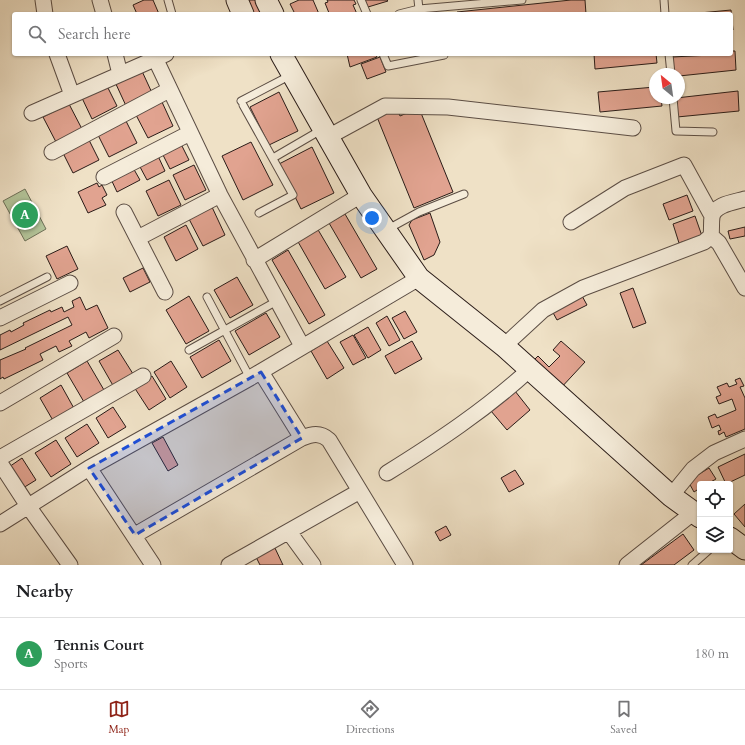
<!DOCTYPE html>
<html lang="en">
<head>
<meta charset="utf-8">
<style>
  :root { --surface:#fff; --page:#f2f2f2; --text:#202124; --muted:#757577; --line:#e0e0e0; --accent:#8f2418 }
  body { margin:0; font-family:Cardo,serif; background:var(--page); color:var(--text) }
  .controls { position:absolute; right:12px; bottom:12px; display:grid; overflow:hidden; border-radius:4px; box-shadow:0 1px 3px #0004 }
  .controls button { width:36px; height:36px; display:grid; place-items:center; padding:0; border:0; border-bottom:1px solid var(--line); background:var(--surface); color:var(--text); font:20px sans-serif }
  .compass { position:absolute; left:649px; top:68px; width:36px; height:36px; border-radius:50%; background:var(--surface); box-shadow:0 1px 3px #0004; rotate:331deg }
  .you { position:absolute; left:372px; top:218px; width:14px; height:14px; margin:-10px; border:3px solid #fff; border-radius:50%; background:#1a73e8; box-shadow:0 0 0 6px #1a73e833 }
  .badge { display:grid; place-items:center; width:26px; height:26px; border-radius:50%; background:var(--accent); color:#fff; font-size:13px; font-weight:700 }
  .pin { position:absolute; translate:-50% -50%; border:2px solid #fff; box-shadow:0 1px 4px #0006 }
  .list { margin:0; padding:0; list-style:none }
  h2 { display:flex; justify-content:space-between; align-items:center; height:52px; margin:0; padding:0 16px; font-size:17px }
  h2 small { font-size:13px; font-weight:400; color:var(--muted) }
  .list li { display:grid; grid-template-columns:26px 1fr auto; gap:12px; align-items:center; box-sizing:border-box; height:72px; padding:0 16px; border-top:1px solid var(--line) }
  .list b { display:block; font-size:15px; white-space:nowrap }
  .list p { margin:0; font-size:13px; white-space:nowrap; color:var(--muted) }
  .list em { font-size:13px; font-style:normal; color:var(--muted) }
  .icon { flex:none; width:22px; height:22px; fill:none; stroke:currentColor; stroke-width:2; stroke-linecap:round; stroke-linejoin:round }
  .map { position:relative; flex:none; width:745px; height:565px; overflow:hidden }
  .search { position:absolute; background:var(--surface); box-shadow:0 1px 3px #0004; left:12px; right:12px; top:12px; height:44px; display:flex; align-items:center; gap:10px; box-sizing:border-box; padding:0 14px; border-radius:4px; color:var(--muted); font-size:15px }
  .sheet { height:124px; background:var(--surface) }
  nav { display:flex; justify-content:space-around; align-items:center; box-sizing:border-box; height:56px; border-top:1px solid var(--line); background:var(--surface); font-size:11px; color:var(--muted) }
  nav a { display:grid; justify-items:center; gap:2px }
  nav .on { color:var(--accent) }
  .map>svg:first-child { display:block }
</style>
</head>
<body>
<div class="map">
<svg width="745" height="565" viewBox="0 0 745 565">
  <rect width="100%" height="100%" fill="#efe1c6"/>
  <filter id="stains"><feTurbulence type="fractalNoise" baseFrequency=".005" numOctaves="4"/><feColorMatrix values="0 0 0 0 .2 0 0 0 0 .09 0 0 0 0 .02 0 0 0 .5 -.17"/></filter>
  <radialGradient id="worn" r=".72"><stop offset=".6" stop-color="#630" stop-opacity="0"/><stop offset="1" stop-color="#630" stop-opacity=".3"/></radialGradient>
  <path fill="#b3c499" stroke="#6e7058" d="M 25,189 L 46,229 L 25,241 L 3,201 Z"/>
  <path fill="#e1a390" stroke="#2a1c18" d="M 144,0 L 153,0 L 159,14 L 137,14 L 133,5 Z
    M 242,0 L 258,0 L 265,14 L 248,14 Z
    M 299,0 L 313,0 L 319,14 L 295,14 L 290,4 Z
    M 327,0 L 354,0 L 356,4 L 353,5 L 357,14 L 329,13 L 325,3 L 328,2 Z
    M 365,0 L 387,0 L 388,1 L 368,7 Z
    M 571,0 L 585,0 L 586,14 L 458,14 L 457,12 Z
    M 731,10 L 733,30 L 731,30 L 731,14 L 689,14 Z
    M 731,51 L 735,51 L 736,70 L 679,76 L 679,74 L 674,74 L 672,57 L 731,54 Z
    M 347,54 L 375,54 L 377,57 L 350,67 Z
    M 594,54 L 656,54 L 657,63 L 595,69 Z
    M 380,57 L 386,72 L 367,79 L 361,64 Z
    M 141,69 L 153,95 L 127,108 L 115,82 Z
    M 107,86 L 117,106 L 92,119 L 82,98 Z
    M 655,87 L 655,98 L 661,98 L 662,106 L 600,112 L 598,92 Z
    M 738,91 L 739,111 L 677,117 L 676,98 Z
    M 279,92 L 298,131 L 269,145 L 250,107 Z
    M 162,102 L 173,126 L 148,138 L 136,115 Z
    M 69,104 L 82,129 L 56,142 L 43,117 Z
    M 419,108 L 453,192 L 414,208 L 377,117 L 397,109 L 400,116 Z
    M 126,121 L 137,143 L 109,157 L 98,135 Z
    M 88,138 L 99,160 L 73,173 L 62,151 Z
    M 251,142 L 273,185 L 243,200 L 222,156 Z
    M 181,144 L 189,160 L 170,169 L 162,153 Z
    M 312,147 L 334,193 L 301,209 L 279,164 Z
    M 158,156 L 165,171 L 147,180 L 139,165 Z
    M 194,165 L 206,190 L 185,200 L 173,175 Z
    M 132,166 L 140,180 L 117,192 L 110,177 Z
    M 169,180 L 181,205 L 158,216 L 146,191 Z
    M 97,183 L 99,187 L 102,185 L 107,195 L 102,198 L 106,205 L 88,213 L 78,192 Z
    M 687,195 L 693,211 L 669,220 L 663,204 Z
    M 212,207 L 225,235 L 203,246 L 189,219 Z
    M 430,213 L 440,242 L 434,255 L 424,260 L 409,225 L 412,220 Z
    M 345,214 L 377,269 L 361,278 L 329,223 Z
    M 695,216 L 702,236 L 679,243 L 673,224 Z
    M 186,225 L 198,249 L 176,261 L 164,237 Z
    M 745,227 L 745,236 L 730,239 L 728,231 Z
    M 317,228 L 346,277 L 325,289 L 297,240 Z
    M 67,246 L 78,269 L 57,279 L 46,256 Z
    M 288,250 L 325,315 L 309,324 L 272,260 Z
    M 143,268 L 150,282 L 130,292 L 123,278 Z
    M 237,277 L 253,305 L 230,318 L 214,290 Z
    M 633,288 L 646,323 L 633,328 L 620,293 Z
    M 581,294 L 587,305 L 557,320 L 551,309 Z
    M 189,296 L 209,331 L 186,344 L 166,310 Z
    M 80,297 L 86,310 L 97,305 L 108,328 L 89,338 L 86,332 L 69,341 L 72,346 L 59,352 L 56,346 L 40,354 L 43,360 L 4,379 L 3,377 L 0,379 L 0,360 L 26,349 L 25,348 L 72,325 L 68,317 L 0,350 L 0,335 L 10,330 L 11,332 L 24,325 L 23,323 L 50,310 L 51,312 L 62,307 L 64,312 L 74,307 L 72,301 Z
    M 405,311 L 417,332 L 404,339 L 392,318 Z
    M 266,313 L 280,337 L 249,355 L 235,331 Z
    M 387,316 L 400,340 L 389,346 L 376,323 Z
    M 368,327 L 381,350 L 368,358 L 354,335 Z
    M 353,335 L 366,358 L 353,365 L 340,342 Z
    M 219,340 L 231,361 L 202,378 L 190,357 Z
    M 327,341 L 344,368 L 327,379 L 311,351 Z
    M 412,341 L 422,359 L 395,374 L 385,356 Z
    M 561,341 L 585,362 L 559,390 L 530,364 L 538,356 L 549,367 L 560,356 L 553,350 Z
    M 118,350 L 135,377 L 115,389 L 99,361 Z
    M 87,361 L 104,390 L 84,402 L 67,373 Z
    M 171,361 L 187,387 L 170,398 L 154,372 Z
    M 152,376 L 166,399 L 149,410 L 134,387 Z
    M 740,378 L 744,386 L 740,387 L 745,398 L 745,429 L 726,437 L 724,432 L 719,435 L 718,431 L 721,430 L 719,425 L 712,428 L 708,417 L 715,414 L 717,418 L 736,410 L 732,399 L 719,404 L 716,397 L 721,395 L 717,387 L 727,383 L 729,387 L 737,384 L 735,380 Z
    M 61,385 L 76,412 L 55,424 L 40,398 Z
    M 515,391 L 530,410 L 507,430 L 491,411 Z
    M 113,407 L 126,427 L 108,438 L 96,418 Z
    M 87,424 L 99,443 L 77,457 L 65,438 Z
    M 163,437 L 178,465 L 168,471 L 152,443 Z
    M 56,440 L 71,464 L 51,477 L 35,453 Z
    M 745,454 L 745,475 L 726,484 L 718,467 Z
    M 22,458 L 36,480 L 23,488 L 9,467 Z
    M 709,468 L 716,479 L 707,484 L 700,484 L 700,488 L 694,492 L 688,481 Z
    M 515,470 L 524,484 L 509,492 L 501,478 Z
    M 745,504 L 745,527 L 734,514 Z
    M 446,526 L 451,535 L 440,541 L 435,532 Z
    M 683,534 L 694,550 L 674,565 L 641,565 Z
    M 274,546 L 283,565 L 260,565 L 255,555 Z"/>
  <g fill="none" stroke-linecap="round" stroke-linejoin="round">
    <defs>
      <path id="lane" d="M 168,0 L 172,14
        M 361,0 L 367,14
        M 418,0 L 419,9
        M 664,0 L 665,14
        M 399,14 L 419,9 L 522,0
        M 383,54 L 388,66 L 444,55
        M 669,54 L 671,74
        M 673,98 L 676,131 L 713,132
        M 241,101 L 291,75
        M 243,105 L 293,195 L 259,213
        M 273,158 L 321,130
        M 388,229 L 419,212 L 464,194
        M 207,297 L 250,378
        M 0,301 L 47,277
        M 189,350 L 277,301
        M 692,565 L 709,550"/>
      <path id="street" d="M 43,0 L 45,14
        M 100,0 L 104,14
        M 57,54 L 72,95
        M 115,54 L 120,74
        M 155,58 L 220,195 L 302,346
        M 32,113 L 166,54
        M 328,137 L 385,106 L 448,107 L 633,128
        M 52,152 L 169,90
        M 104,177 L 190,133
        M 124,212 L 165,292
        M 571,222 L 625,188 L 684,165 L 712,216
        M 711,236 L 719,243 L 745,288
        M 138,238 L 220,195
        M 254,260 L 361,195
        M 0,318 L 70,283
        M 504,346 L 543,310 L 583,288 L 704,242 L 711,236 C 712,229 711,223 712,217 C 714,204 735,202 745,199
        M 261,372 L 302,438
        M 0,403 L 114,336
        M 0,458 L 143,376
        M 0,463 L 28,506 L 70,565
        M 89,468 L 153,565
        M 387,473 C 437,442 485,410 529,370
        M 671,496 L 693,469 L 714,453 L 745,439
        M 0,524 L 89,468 L 250,378 L 419,278
        M 289,532 L 313,565
        M 135,535 L 302,438 C 312,434 320,432 329,440 L 405,565
        M 229,565 L 360,491
        M 627,565 L 694,512"/>
      <path id="secondary" d="M 237,0 L 243,14
        M 266,0 L 273,14
        M 281,54 L 361,195 L 419,278 L 504,346 L 671,496 L 700,517
        M 730,538 L 745,549"/>
    </defs>
    <use href="#lane" stroke="#5b4d44" stroke-width="9"/>
    <use href="#street" stroke="#5b4d44" stroke-width="17"/>
    <use href="#secondary" stroke="#2a1c18" stroke-width="23"/>
    <use href="#lane" stroke="#f5ecda" stroke-width="7"/>
    <use href="#street" stroke="#f5ecda" stroke-width="15"/>
    <use href="#secondary" stroke="#f5ecda" stroke-width="21"/>
  </g>
  <path fill="#1d4ed8" fill-opacity="0.2" stroke="#1d4ed8" stroke-width="3" stroke-dasharray="8 5" stroke-linejoin="round" d="M 261,372 L 302,438 L 135,535 L 89,468 Z"/>
  <rect width="100%" height="100%" filter="url(#stains)"/>
  <rect width="100%" height="100%" fill="url(#worn)"/>
</svg>
<div class="controls">
<button><svg class="icon" aria-label="locate" viewBox="0 0 24 24"><circle cx="12" cy="12" r="6"/><path d="M12 2v4M12 18v4M2 12h4M18 12h4"/></svg></button>
<button><svg class="icon" aria-label="layers" viewBox="0 0 24 24"><path d="M12 4l9 5-9 5-9-5zM3 14l9 5 9-5"/></svg></button>
</div>
<svg class="compass" viewBox="-18 -18 36 36"><path d="M0-13l5 13h-10z" fill="#e53935"/><path d="M0 13l5-13h-10z" fill="#757577"/></svg>
<div class="you"></div>
<div class="pin badge" style="left:25px;top:215px;background:#2e9e5b">A</div>
<div class="search"><svg class="icon" aria-label="search" viewBox="0 0 24 24"><circle cx="10" cy="10" r="6"/><path d="M15 15l6 6"/></svg>Search here</div>
</div>
<section class="sheet">
<h2>Nearby<small></small></h2>
<ul class="list">
<li><span class="badge" style="background:#2e9e5b">A</span><div><b>Tennis Court</b><p>Sports</p></div><em>180 m</em></li>
</ul>
</section>
<nav>
<a class="on"><svg class="icon" aria-label="map" viewBox="0 0 24 24"><path d="M3 6l6-2 6 2 6-2v14l-6 2-6-2-6 2zM9 4v14M15 6v14"/></svg>Map</a>
<a><svg class="icon" aria-label="directions" viewBox="0 0 24 24"><path d="M12 3l9 9-9 9-9-9zM9 14v-3h6M13 9l2 2-2 2"/></svg>Directions</a>
<a><svg class="icon" aria-label="saved" viewBox="0 0 24 24"><path d="M7 4h10v16l-5-4-5 4z"/></svg>Saved</a>
</nav>
</body>
</html>
